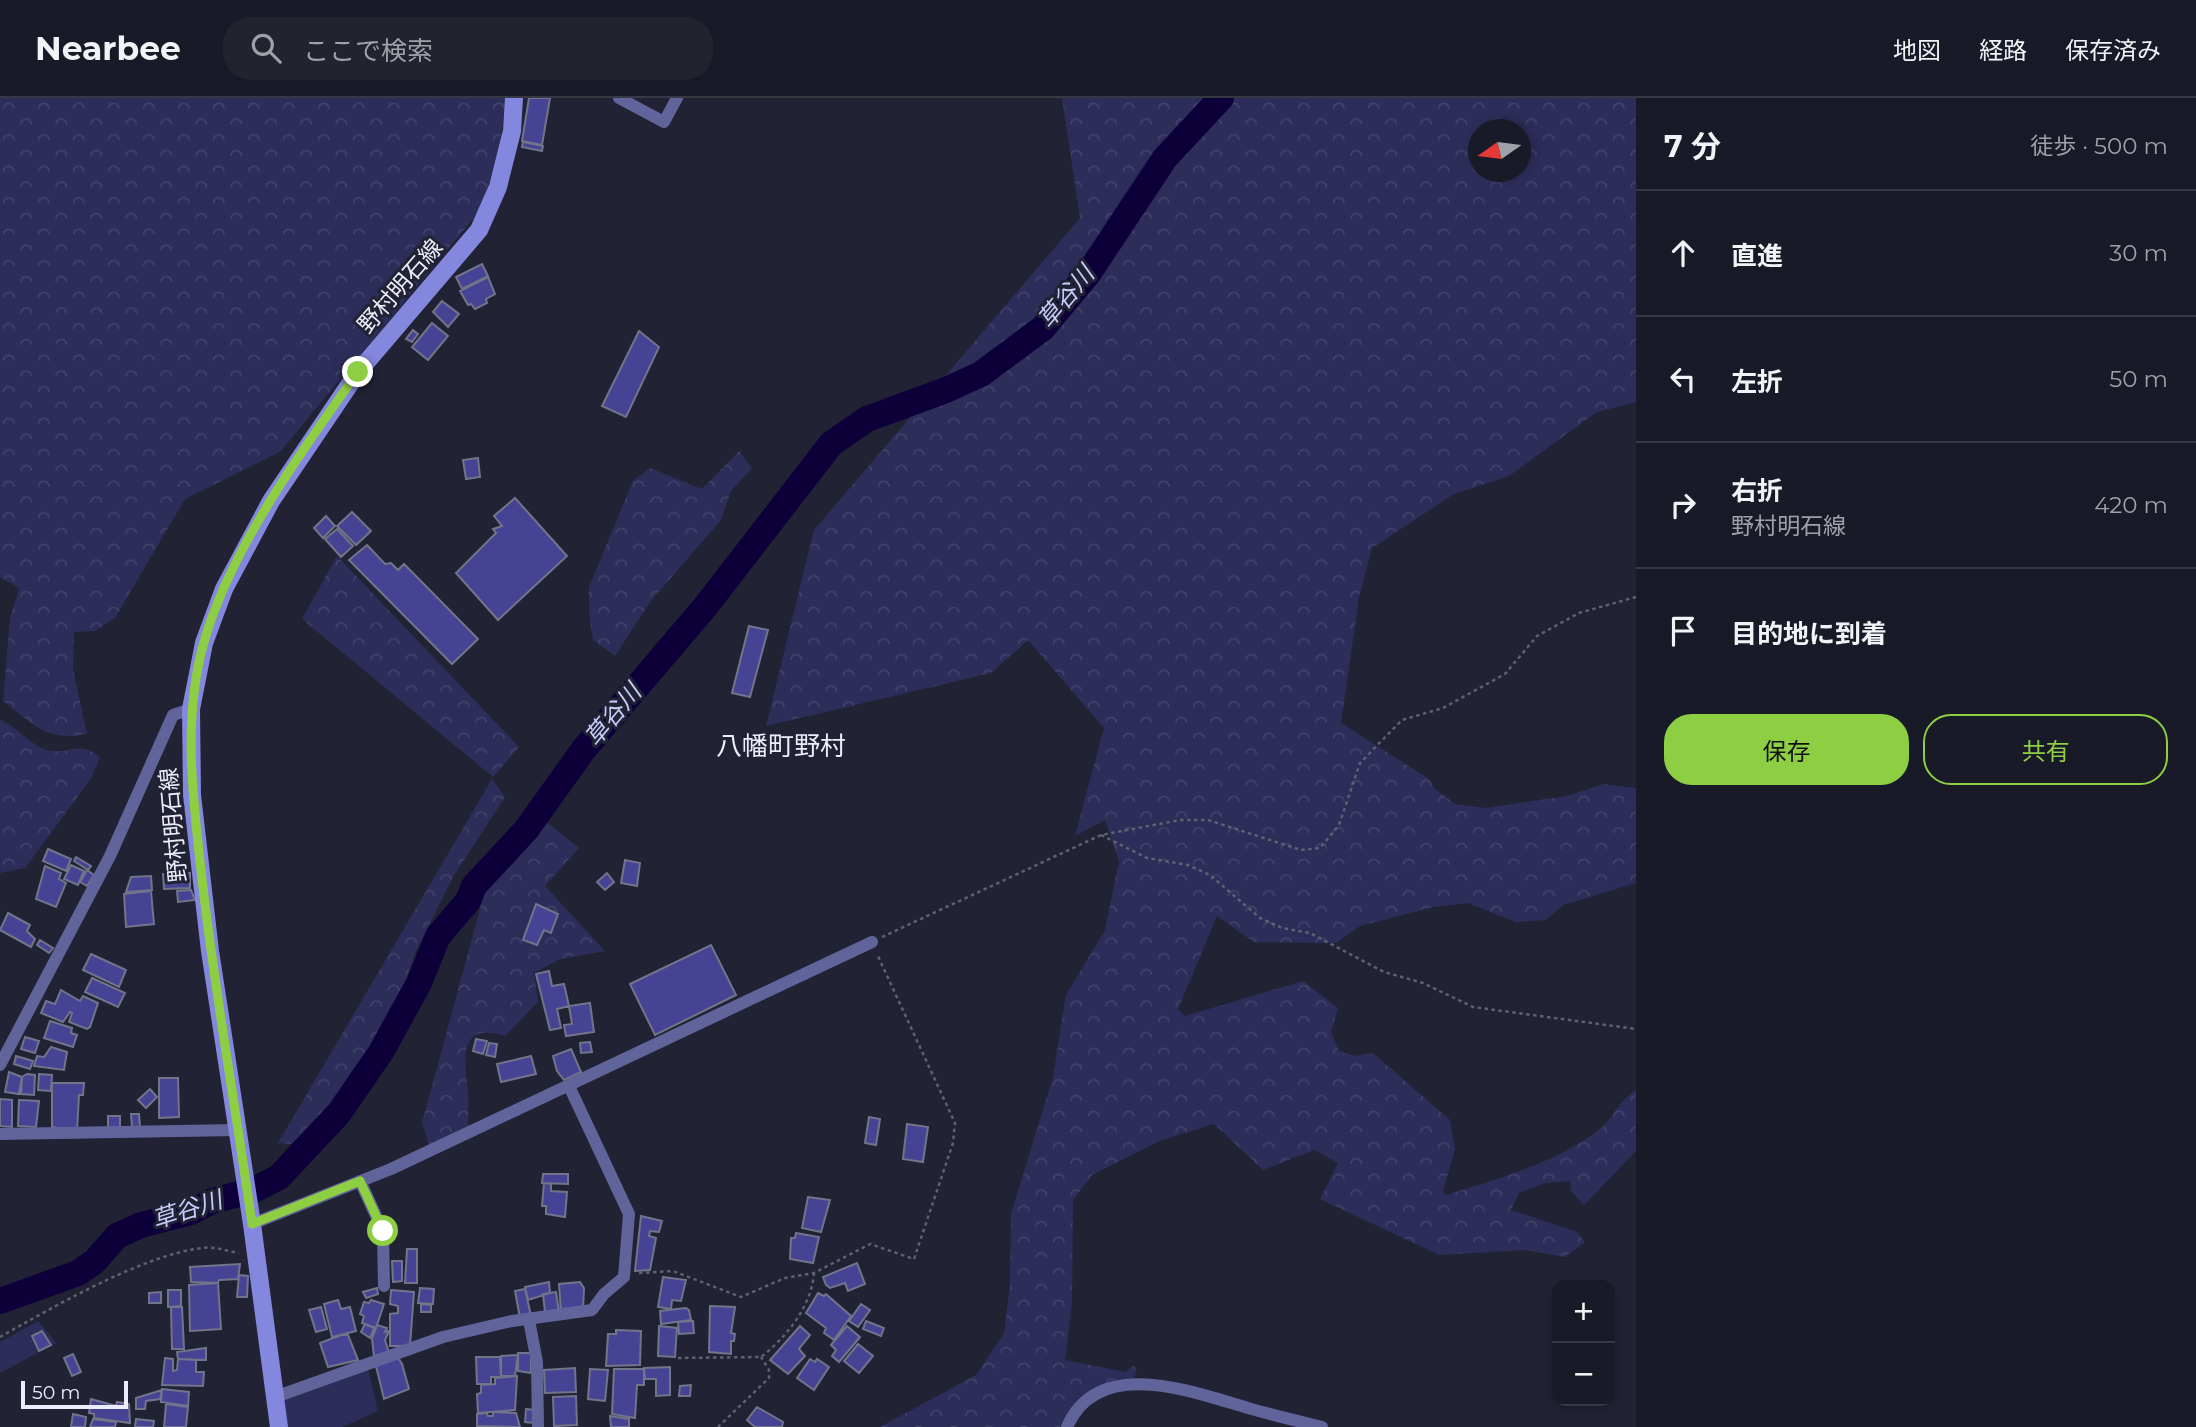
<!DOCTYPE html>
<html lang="ja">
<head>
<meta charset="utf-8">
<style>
  :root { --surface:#191a27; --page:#22232f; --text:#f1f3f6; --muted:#9fa1a7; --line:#373844; --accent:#8ece43 }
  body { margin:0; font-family:Montserrat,"Noto Sans JP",sans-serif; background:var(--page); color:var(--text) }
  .controls { position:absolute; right:21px; bottom:21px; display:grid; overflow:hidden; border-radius:14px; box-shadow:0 4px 10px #0003 }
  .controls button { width:63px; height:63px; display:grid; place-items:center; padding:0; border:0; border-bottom:2px solid var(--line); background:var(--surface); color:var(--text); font:35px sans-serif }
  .compass { position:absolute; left:1468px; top:21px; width:63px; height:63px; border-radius:50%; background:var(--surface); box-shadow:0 4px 10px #0003; rotate:256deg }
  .scale { position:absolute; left:21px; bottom:18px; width:107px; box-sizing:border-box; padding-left:7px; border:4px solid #ecedfa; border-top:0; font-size:19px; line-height:24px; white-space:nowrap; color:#ecedfa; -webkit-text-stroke:5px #212234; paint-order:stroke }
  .stop { position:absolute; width:21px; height:21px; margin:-16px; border:5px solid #8ece43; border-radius:50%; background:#fff }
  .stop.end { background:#8ece43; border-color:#fff; box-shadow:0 2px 7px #0008 }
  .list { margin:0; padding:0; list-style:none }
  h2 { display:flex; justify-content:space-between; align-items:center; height:91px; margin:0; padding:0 28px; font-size:30px }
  h2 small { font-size:23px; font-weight:400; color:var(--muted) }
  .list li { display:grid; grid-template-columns:46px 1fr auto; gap:21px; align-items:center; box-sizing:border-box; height:126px; padding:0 28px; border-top:2px solid var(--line) }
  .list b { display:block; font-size:26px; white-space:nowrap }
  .list p { margin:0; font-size:23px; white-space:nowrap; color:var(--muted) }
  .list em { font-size:23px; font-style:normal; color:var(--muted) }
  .actions { display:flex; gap:14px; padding:21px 28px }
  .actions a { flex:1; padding:16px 0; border:2px solid var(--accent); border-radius:28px; text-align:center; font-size:24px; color:var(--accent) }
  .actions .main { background:var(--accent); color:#111 }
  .icon { flex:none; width:38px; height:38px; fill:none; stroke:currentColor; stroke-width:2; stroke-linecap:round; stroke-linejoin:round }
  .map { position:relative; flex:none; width:1636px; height:1329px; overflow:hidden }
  header { display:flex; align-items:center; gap:42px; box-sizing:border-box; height:98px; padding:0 35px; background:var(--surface); border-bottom:2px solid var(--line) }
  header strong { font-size:33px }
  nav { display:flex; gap:38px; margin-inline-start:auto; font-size:24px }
  .search { width:490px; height:63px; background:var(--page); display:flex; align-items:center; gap:18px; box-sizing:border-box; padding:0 24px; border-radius:28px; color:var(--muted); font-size:26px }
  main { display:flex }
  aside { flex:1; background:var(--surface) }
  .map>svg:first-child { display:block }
</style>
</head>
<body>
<header>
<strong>Nearbee</strong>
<div class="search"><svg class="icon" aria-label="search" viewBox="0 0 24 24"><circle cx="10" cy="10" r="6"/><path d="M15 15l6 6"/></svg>ここで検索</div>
<nav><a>地図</a><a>経路</a><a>保存済み</a></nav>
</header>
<main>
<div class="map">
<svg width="1636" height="1329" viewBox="0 0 1636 1329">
  <defs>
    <pattern id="forest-crowns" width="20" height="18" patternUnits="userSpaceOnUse" patternTransform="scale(1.75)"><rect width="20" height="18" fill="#2d2d5a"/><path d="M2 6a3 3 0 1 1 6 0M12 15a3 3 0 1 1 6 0" fill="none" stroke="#41426a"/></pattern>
  </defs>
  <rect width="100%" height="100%" fill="#212234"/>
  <path fill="#2d2d5a" d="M 38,1223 L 56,1245 L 0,1275 L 0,1244 Z
    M 368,1270 L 378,1313 L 342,1329 L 288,1329 L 284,1297 Z"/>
  <path fill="url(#forest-crowns)" fill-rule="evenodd" d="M 0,0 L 506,0 L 499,54 L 481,111 L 280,354 L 185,401 L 115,520 L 95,533 L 74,534 L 73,571 L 87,636 C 47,644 33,626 3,603 L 10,520 L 19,490 L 0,479 Z
    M 1062,0 L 1636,0 L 1636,304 L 1597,314 L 1509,378 L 1454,396 L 1372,450 L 1359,500 L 1341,625 L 1429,681 L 1434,690 L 1455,706 L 1485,710 L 1567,698 L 1603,686 L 1636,690 L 1636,785 L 1563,807 L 1546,822 L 1516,824 L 1468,805 L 1434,809 L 1360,828 L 1336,845 L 1254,844 L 1217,818 L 1178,911 L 1185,918 L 1303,883 L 1338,910 L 1331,934 L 1339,953 L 1355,958 L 1373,955 L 1450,1022 L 1455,1051 L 1443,1093 L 1446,1097 C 1498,1081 1556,1065 1600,1031 C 1614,1020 1618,1003 1636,992 L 1636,1053 L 1584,1107 L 1571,1093 L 1570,1083 L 1545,1085 L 1519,1095 L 1511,1112 L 1577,1134 L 1585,1144 L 1565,1159 L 1525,1152 L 1439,1157 L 1320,1101 L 1338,1065 L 1314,1052 L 1263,1072 L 1214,1026 L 1162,1042 L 1092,1077 L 1073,1102 L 1072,1206 L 1065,1262 L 1125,1274 L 1133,1268 L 1137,1270 L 1133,1282 L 1081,1299 L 1060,1329 L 880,1329 L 976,1277 L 1004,1235 L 1010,1187 L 1011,1116 L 1053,979 L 1066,897 L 1105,832 L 1119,763 L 1105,722 L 1075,738 L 1104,630 L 1028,542 L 991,575 L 766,628 L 814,432 L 1080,120 ZM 1478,32 L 1520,32 L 1520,74 L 1478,74 Z
    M 739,353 L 752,370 L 731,393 L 721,422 L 650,504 L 615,558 L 593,542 L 589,515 L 589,489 L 633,383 L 650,370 L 702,391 Z
    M 337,458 L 519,649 L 493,679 L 302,521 Z
    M 0,622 C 19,629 32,651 53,653 C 74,655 79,643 100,659 L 92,679 L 25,770 L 0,775 Z
    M 492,681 L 505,699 L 453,779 L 416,853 L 399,901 L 320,1029 L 290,1046 L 278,1045 Z
    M 539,718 L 579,750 L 545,788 L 605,853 L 560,861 L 534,875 L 538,904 L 505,938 C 456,923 465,964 468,996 C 469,1007 468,1018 468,1029 L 429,1047 L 422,1025 L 484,796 Z"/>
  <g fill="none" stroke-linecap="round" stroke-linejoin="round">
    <path stroke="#0d003a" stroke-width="26" d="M 0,1203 L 78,1175 L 94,1164 L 117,1138 L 141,1127 L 191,1114 L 212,1103 L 254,1092 L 279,1079 L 339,1015 L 381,954 L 419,885 L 438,838 L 468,803 L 474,788 L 526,732 L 584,651 L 705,509 L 831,346 L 867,321 L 946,292 L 981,276 L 1043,230 L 1088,176 L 1165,60 L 1221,0"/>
  </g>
  <path fill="#464394" stroke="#72748a" stroke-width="2" d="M 529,0 L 550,0 L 542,47 L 522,43 Z
    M 523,44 L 543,48 L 542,53 L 522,49 Z
    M 482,166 L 488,178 L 462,191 L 456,179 Z
    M 488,179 L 495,196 L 486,201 L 487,205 L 475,211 L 471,206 L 468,207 L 460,193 Z
    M 442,203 L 459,216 L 448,229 L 433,214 Z
    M 432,225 L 448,238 L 428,262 L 412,249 Z
    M 413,232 L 418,236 L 412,244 L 406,241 Z
    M 639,233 L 659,249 L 626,319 L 602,308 Z
    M 478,360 L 480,379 L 466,381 L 463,362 Z
    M 515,400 L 567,458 L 498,522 L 456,475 L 496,435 L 493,431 L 502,428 L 494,418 Z
    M 352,414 L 371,433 L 356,447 L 337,428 Z
    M 326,418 L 335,428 L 323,440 L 314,430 Z
    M 337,431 L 353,448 L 341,459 L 325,441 Z
    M 367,447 L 385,466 L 391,465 L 398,472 L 404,466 L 478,541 L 452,566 L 349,462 Z
    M 749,528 L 768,532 L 750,599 L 732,595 Z
    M 48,751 L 71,761 L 66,773 L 43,763 Z
    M 76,759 L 91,768 L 88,772 L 74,763 Z
    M 625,762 L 640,765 L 637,788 L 621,785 Z
    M 71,767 L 84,773 L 78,787 L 64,781 Z
    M 45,768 L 61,775 L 59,781 L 66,785 L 56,809 L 36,801 Z
    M 87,772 L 94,777 L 87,788 L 80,784 Z
    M 190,775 L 190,790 L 164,791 L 163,776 Z
    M 607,775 L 614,784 L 605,792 L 597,784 Z
    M 151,778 L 152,792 L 126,794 L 131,779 Z
    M 191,792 L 195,802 L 178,804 L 177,793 Z
    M 151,793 L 154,826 L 126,829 L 124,796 Z
    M 536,806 L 558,816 L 551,835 L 544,832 L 537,847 L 523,842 Z
    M 8,815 L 30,827 L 27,833 L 35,841 L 31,849 L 0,832 Z
    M 40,842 L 53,850 L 49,855 L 37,847 Z
    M 711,847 L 736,897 L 655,937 L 630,886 Z
    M 91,856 L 126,872 L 119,889 L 83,872 Z
    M 549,873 L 552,888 L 564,886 L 569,908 L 557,911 L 561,930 L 550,932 L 536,876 Z
    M 92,880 L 125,895 L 118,909 L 85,894 Z
    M 61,892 L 80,903 L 83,898 L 98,905 L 90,929 L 87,931 L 69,924 L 72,915 L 70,914 L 63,924 L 41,915 L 46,903 L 55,906 Z
    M 590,905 L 594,934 L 566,938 L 564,927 L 572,926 L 569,908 Z
    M 50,923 L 72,930 L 71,935 L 77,937 L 73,949 L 44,940 Z
    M 25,939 L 39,943 L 35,955 L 21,951 Z
    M 476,941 L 487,943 L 483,956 L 473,953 Z
    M 590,944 L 592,954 L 581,955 L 580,945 Z
    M 489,945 L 497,946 L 495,959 L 486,957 Z
    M 51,949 L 67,954 L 64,972 L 34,968 L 37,958 L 44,959 Z
    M 571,951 L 581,974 L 564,982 L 557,973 L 553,958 Z
    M 16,958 L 33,963 L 30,971 L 14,966 Z
    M 531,958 L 536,976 L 501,984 L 497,966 Z
    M 9,974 L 22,979 L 19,996 L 5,994 Z
    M 27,976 L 35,977 L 34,997 L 21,996 L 22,979 Z
    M 39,976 L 52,977 L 51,993 L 38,992 Z
    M 159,980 L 178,980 L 179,1019 L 159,1020 Z
    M 52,985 L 84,985 L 83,997 L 79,997 L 77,1033 L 52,1029 Z
    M 150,991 L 157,999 L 146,1010 L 138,1002 Z
    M 0,1001 L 12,1002 L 12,1029 L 0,1028 Z
    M 19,1002 L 39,1003 L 36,1029 L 18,1028 Z
    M 131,1016 L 139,1016 L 140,1029 L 132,1029 Z
    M 108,1018 L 120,1018 L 120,1032 L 108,1032 Z
    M 869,1019 L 880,1021 L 876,1047 L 865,1045 Z
    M 907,1026 L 928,1029 L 923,1064 L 903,1061 Z
    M 543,1076 L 568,1076 L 568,1086 L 542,1085 Z
    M 544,1085 L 551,1086 L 551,1093 L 567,1094 L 565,1119 L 546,1116 L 546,1108 L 542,1108 Z
    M 808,1099 L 830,1102 L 821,1134 L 802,1130 Z
    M 641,1118 L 662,1123 L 659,1134 L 650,1133 L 649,1138 L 656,1140 L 650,1172 L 635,1173 Z
    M 796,1135 L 819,1139 L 813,1165 L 790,1161 L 791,1140 L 795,1140 Z
    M 407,1151 L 417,1151 L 417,1185 L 405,1185 Z
    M 392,1163 L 402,1163 L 402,1183 L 393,1184 Z
    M 857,1165 L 865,1186 L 848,1193 L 845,1185 L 830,1190 L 826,1187 L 823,1179 Z
    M 240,1166 L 238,1181 L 219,1182 L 218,1185 L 191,1184 L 190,1169 Z
    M 239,1177 L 248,1178 L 247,1199 L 237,1199 Z
    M 663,1179 L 686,1182 L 681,1203 L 672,1202 L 671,1211 L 658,1209 Z
    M 549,1184 L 550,1195 L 528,1202 L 525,1189 Z
    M 580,1184 L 584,1190 L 583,1212 L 561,1214 L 559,1186 Z
    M 218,1185 L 221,1231 L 190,1233 L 189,1187 Z
    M 377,1190 L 378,1196 L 366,1200 L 363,1194 Z
    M 420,1190 L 434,1191 L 433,1206 L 418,1205 Z
    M 525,1191 L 531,1218 L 520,1220 L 515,1193 Z
    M 168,1192 L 181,1192 L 181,1208 L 168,1209 Z
    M 391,1192 L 414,1194 L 410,1248 L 390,1248 L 390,1216 L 398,1215 L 398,1208 L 390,1206 Z
    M 161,1194 L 161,1205 L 149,1205 L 149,1195 Z
    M 556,1194 L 559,1213 L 545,1214 L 543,1196 Z
    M 818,1195 L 824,1198 L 826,1196 L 851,1218 L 834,1242 L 824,1235 L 826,1230 L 806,1215 Z
    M 338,1202 L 341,1211 L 350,1209 L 356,1233 L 332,1239 L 324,1206 Z
    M 371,1202 L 384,1206 L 376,1230 L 362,1225 L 364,1218 L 360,1216 L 364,1204 L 369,1205 Z
    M 421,1206 L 431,1207 L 431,1214 L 421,1214 Z
    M 861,1206 L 870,1212 L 858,1229 L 849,1223 Z
    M 710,1208 L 735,1209 L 731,1235 L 735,1236 L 734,1243 L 731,1243 L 731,1256 L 709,1254 Z
    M 171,1209 L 182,1209 L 184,1251 L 172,1251 Z
    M 321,1209 L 327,1231 L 316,1234 L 309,1212 Z
    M 686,1210 L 689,1212 L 691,1222 L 661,1226 L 660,1213 Z
    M 693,1223 L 694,1235 L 679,1236 L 678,1224 Z
    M 866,1223 L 884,1230 L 881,1238 L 863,1231 Z
    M 365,1226 L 374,1230 L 370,1240 L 361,1234 Z
    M 377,1227 L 387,1230 L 385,1234 L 389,1233 L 385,1242 L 389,1255 L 374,1258 L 372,1241 Z
    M 659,1228 L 677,1230 L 675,1259 L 658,1258 Z
    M 800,1228 L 810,1237 L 799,1251 L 805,1258 L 788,1276 L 770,1262 Z
    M 847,1228 L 860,1239 L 839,1264 L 832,1258 L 836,1252 L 831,1247 Z
    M 616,1232 L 641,1233 L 640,1267 L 606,1268 L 608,1236 L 616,1236 Z
    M 42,1233 L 51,1247 L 39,1253 L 32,1238 Z
    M 341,1237 L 348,1237 L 358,1262 L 328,1269 L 320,1245 Z
    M 858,1246 L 873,1258 L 859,1275 L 844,1263 Z
    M 206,1250 L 206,1262 L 178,1261 L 177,1254 Z
    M 518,1255 L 531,1255 L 531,1275 L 518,1273 Z
    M 73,1256 L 81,1274 L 72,1278 L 64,1260 Z
    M 518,1257 L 515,1278 L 501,1278 L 501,1258 Z
    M 397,1258 L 402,1266 L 409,1291 L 384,1301 L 375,1264 Z
    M 476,1259 L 500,1259 L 501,1279 L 491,1279 L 491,1286 L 477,1286 Z
    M 165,1260 L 173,1261 L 173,1273 L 177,1272 L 178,1261 L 196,1262 L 196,1274 L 204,1274 L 203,1288 L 162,1287 Z
    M 810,1261 L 815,1264 L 817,1261 L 829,1269 L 814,1292 L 797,1280 Z
    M 670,1269 L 670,1297 L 656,1298 L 656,1281 L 645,1281 L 644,1270 Z
    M 575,1270 L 576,1294 L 545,1295 L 544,1272 Z
    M 590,1271 L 608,1272 L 605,1303 L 588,1301 Z
    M 614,1271 L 644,1271 L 644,1287 L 637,1287 L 635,1320 L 612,1316 Z
    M 517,1278 L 515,1312 L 478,1315 L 477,1296 L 481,1295 L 481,1287 L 495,1286 L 495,1280 Z
    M 691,1287 L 690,1298 L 679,1298 L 680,1288 Z
    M 162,1291 L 189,1294 L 188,1308 L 161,1304 Z
    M 162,1292 L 160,1301 L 146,1303 L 145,1311 L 136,1311 L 136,1300 Z
    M 576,1298 L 577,1327 L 554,1328 L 553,1299 Z
    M 91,1301 L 116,1308 L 117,1304 L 129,1306 L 130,1325 L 94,1320 L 94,1316 L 89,1315 Z
    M 166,1306 L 188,1309 L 186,1329 L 164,1329 Z
    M 757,1309 L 783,1324 L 782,1329 L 755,1329 L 747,1322 Z
    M 526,1311 L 535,1312 L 534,1325 L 525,1324 Z
    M 493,1314 L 516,1315 L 520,1329 L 477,1328 L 477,1316 L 487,1315 L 488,1318 L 493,1318 Z
    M 73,1316 L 86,1319 L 85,1329 L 71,1329 Z
    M 610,1318 L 629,1321 L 629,1329 L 611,1329 Z
    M 93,1321 L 116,1324 L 115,1329 L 90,1329 Z
    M 136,1321 L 154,1323 L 153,1329 L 135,1329 Z"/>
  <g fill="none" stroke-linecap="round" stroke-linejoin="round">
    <path stroke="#5f6071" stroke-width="2.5" stroke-dasharray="3.5 3.5" stroke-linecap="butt" d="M 1101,737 L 1147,760 L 1188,767 L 1210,777 L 1260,820 L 1282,830 L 1310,835 L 1384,874 L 1423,885 L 1473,909 L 1636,931
      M 882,839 L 1101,737 L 1180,722 L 1208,722 L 1301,752 L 1320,750 L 1339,727 L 1360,665 L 1402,622 L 1443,610 L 1505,576 L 1537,538 L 1579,515 L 1636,499
      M 639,1175 L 673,1173 L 741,1199 L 785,1180 L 814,1175 L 870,1146 L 914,1161 L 953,1045 L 955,1025 L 877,856
      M 0,1239 C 53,1209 143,1157 202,1150 C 215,1148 226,1153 239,1155
      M 678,1260 L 761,1259 C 787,1239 811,1208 814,1176
      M 718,1329 L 769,1280 L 769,1272 L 761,1259"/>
    <path stroke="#61649a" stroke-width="12" d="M 619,0 L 664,24 L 677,0
      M 0,967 L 110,758 L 173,617 L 191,611
      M 0,1036 L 238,1032
      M 360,1083 L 383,1133 L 384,1188
      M 252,1126 L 391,1071 L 872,844
      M 529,1222 L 537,1264 L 538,1329
      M 275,1299 L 443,1239 L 512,1223 L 592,1212 L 604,1196 L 624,1179 L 629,1116 L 569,988
      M 1067,1329 C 1098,1257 1193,1294 1248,1310 C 1272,1317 1297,1323 1322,1329"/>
    <path stroke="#8487de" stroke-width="18" d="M 279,1329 L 252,1126 L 210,853 L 192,697 L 191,611 L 204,545 L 224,491 L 271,403 L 358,274 L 479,132 L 498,89 L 512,33 L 514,0"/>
  </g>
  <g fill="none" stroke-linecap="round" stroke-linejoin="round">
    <path stroke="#8ece43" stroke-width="9" d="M 358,274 C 302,352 230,452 204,544 C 182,621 193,702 202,781 C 215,896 236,1011 252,1126 L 360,1083 L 383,1133"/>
  </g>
  <g text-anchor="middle" stroke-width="6" stroke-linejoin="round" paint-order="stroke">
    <g font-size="23" fill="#ecedfa" stroke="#212234">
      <text transform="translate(400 188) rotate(-49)" y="8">野村明石線</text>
      <text transform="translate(173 727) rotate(-95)" y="8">野村明石線</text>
    </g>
    <g font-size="24" font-style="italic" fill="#c9cdfb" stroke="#212234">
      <text transform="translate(1066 199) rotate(-50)" y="8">草谷川</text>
      <text transform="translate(613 617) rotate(-50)" y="8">草谷川</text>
      <text transform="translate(187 1112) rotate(-18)" y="8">草谷川</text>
    </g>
    <g font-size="26" fill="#ecedfa" stroke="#212234">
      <text x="781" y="657">八幡町野村</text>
    </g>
  </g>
</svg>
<div class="controls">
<button>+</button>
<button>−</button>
</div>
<svg class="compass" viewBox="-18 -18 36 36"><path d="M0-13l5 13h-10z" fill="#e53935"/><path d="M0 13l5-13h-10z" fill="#9fa1a7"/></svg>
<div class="scale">50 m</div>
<div class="stop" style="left:383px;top:1133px"></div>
<div class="stop end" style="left:358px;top:274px"></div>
</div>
<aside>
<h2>7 分<small>徒歩 · 500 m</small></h2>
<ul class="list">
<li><svg class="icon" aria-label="ahead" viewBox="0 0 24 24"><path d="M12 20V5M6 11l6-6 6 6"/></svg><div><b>直進</b></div><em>30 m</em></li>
<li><svg class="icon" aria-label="left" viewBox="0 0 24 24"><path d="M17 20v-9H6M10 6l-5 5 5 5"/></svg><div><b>左折</b></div><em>50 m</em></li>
<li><svg class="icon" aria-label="right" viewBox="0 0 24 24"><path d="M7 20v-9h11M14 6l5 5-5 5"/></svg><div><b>右折</b><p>野村明石線</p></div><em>420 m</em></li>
<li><svg class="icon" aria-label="arrive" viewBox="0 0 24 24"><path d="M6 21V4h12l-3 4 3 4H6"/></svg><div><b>目的地に到着</b></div></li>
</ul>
<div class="actions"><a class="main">保存</a><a>共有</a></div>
</aside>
</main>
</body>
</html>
